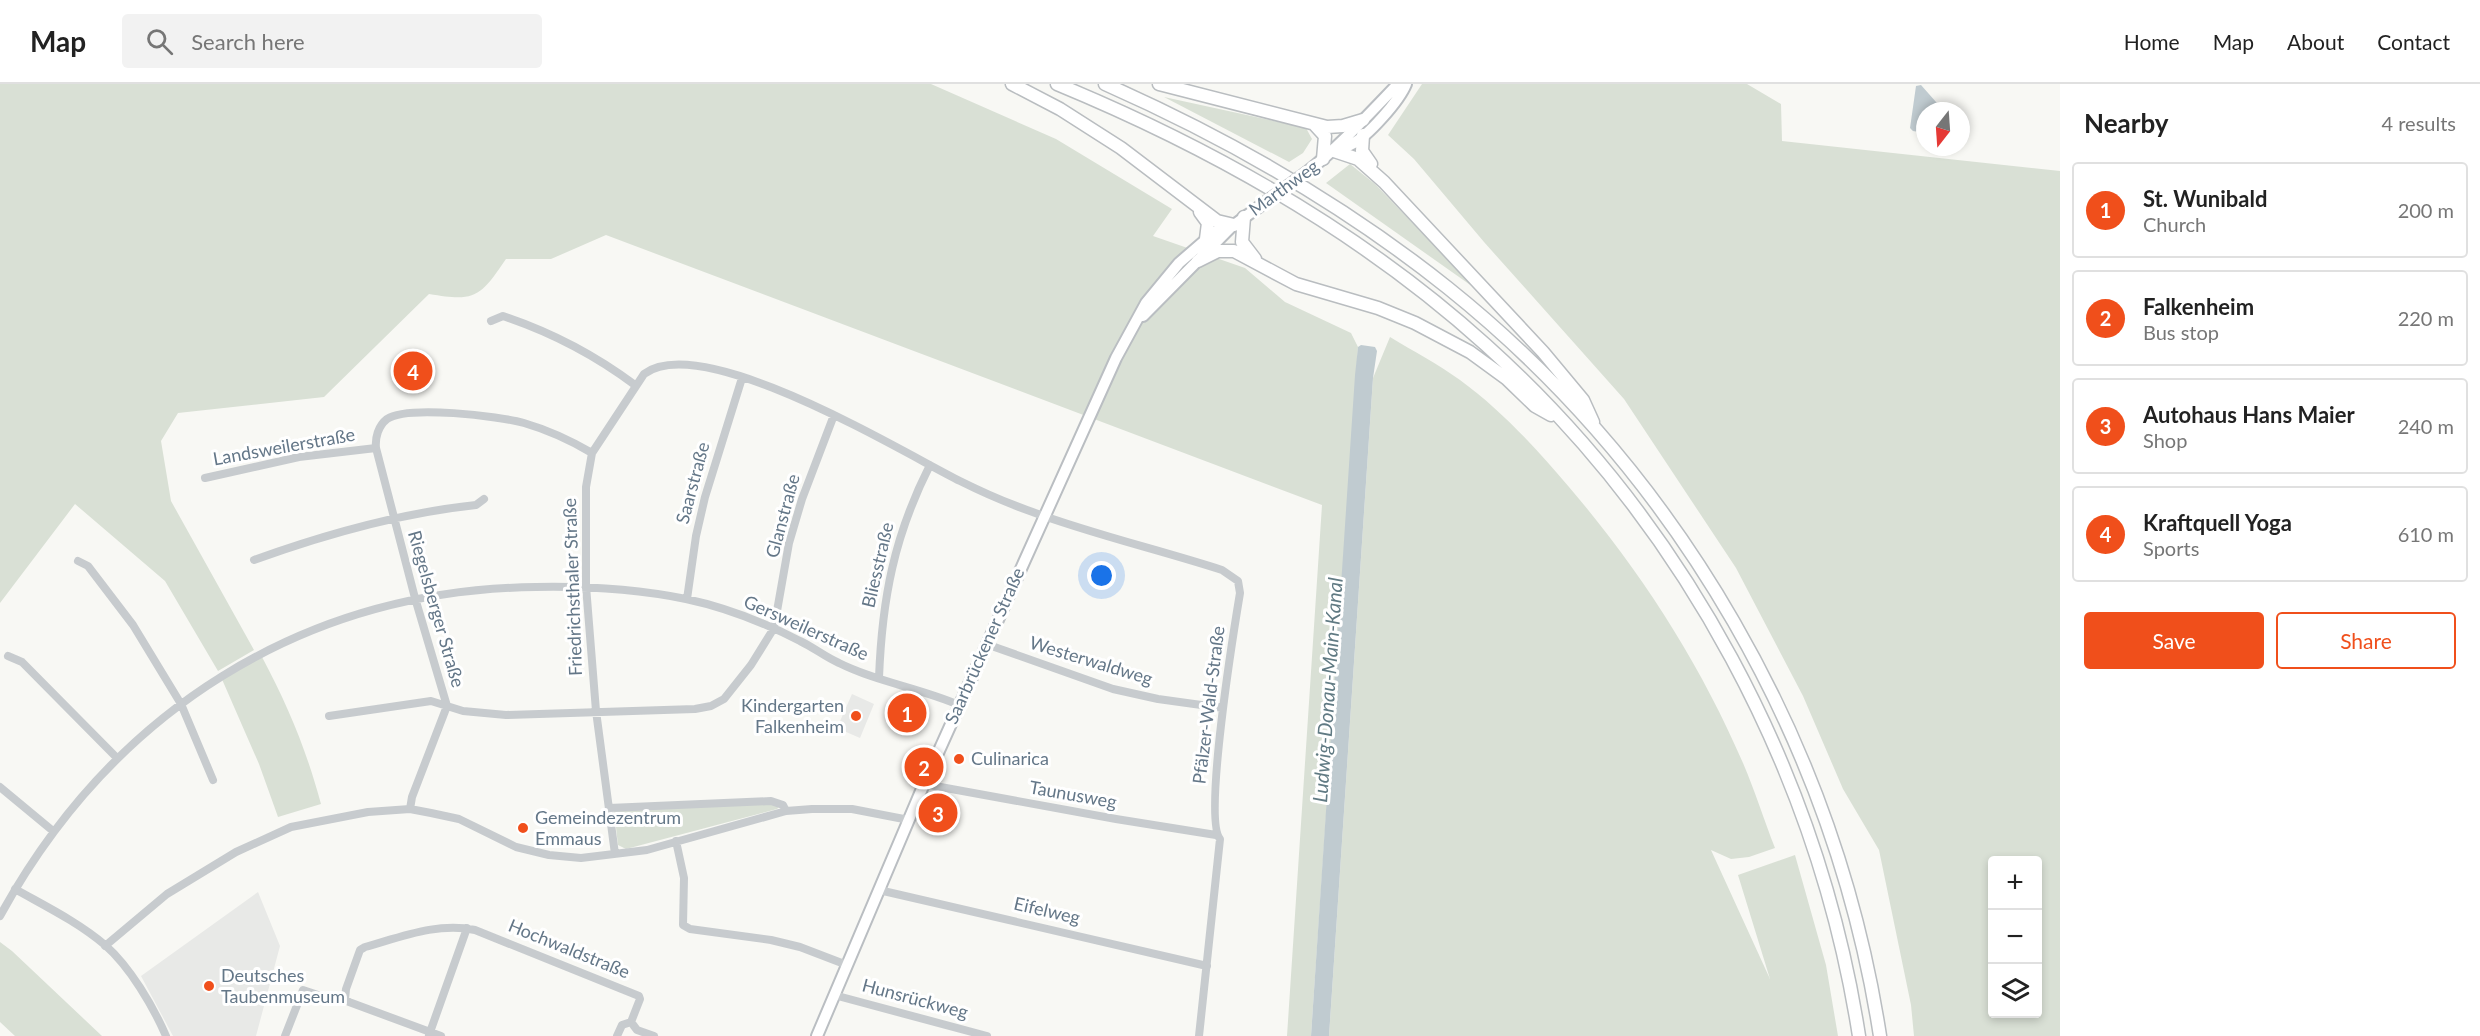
<!DOCTYPE html>
<html lang="en">
<head>
<meta charset="utf-8">
<style>
  :root { --surface:#fff; --page:#f2f2f2; --text:#222; --muted:#767676; --line:#e0e0e0; --accent:#f04f1b }
  body { margin:0; font-family:Lato,sans-serif; background:var(--page); color:var(--text) }
  .controls { position:absolute; right:18px; bottom:18px; display:grid; overflow:hidden; border-radius:6px; box-shadow:0 3px 9px #0003 }
  .controls button { width:54px; height:54px; display:grid; place-items:center; padding:0; border:0; border-bottom:2px solid var(--line); background:var(--surface); color:var(--text); font:30px sans-serif }
  .compass { position:absolute; left:1916px; top:18px; width:54px; height:54px; border-radius:50%; background:var(--surface); box-shadow:0 3px 9px #0003; rotate:197deg }
  .you { position:absolute; left:1102px; top:492px; width:21px; height:21px; margin:-15px; border:4px solid #fff; border-radius:50%; background:#1a73e8; box-shadow:0 0 0 9px #1a73e833 }
  .badge { display:grid; place-items:center; width:39px; height:39px; border-radius:50%; background:var(--accent); color:#fff; font-size:20px; font-weight:700 }
  .pin { position:absolute; translate:-50% -50%; border:3px solid #fff; box-shadow:0 2px 6px #0006 }
  .list { margin:0; padding:0; list-style:none }
  h2 { display:flex; justify-content:space-between; align-items:center; height:78px; margin:0; padding:0 24px; font-size:26px }
  h2 small { font-size:20px; font-weight:400; color:var(--muted) }
  .list li { display:grid; grid-template-columns:39px 1fr auto; gap:18px; align-items:center; box-sizing:border-box; height:96px; margin:0 12px 12px; padding:0 12px; border:2px solid var(--line); border-radius:6px }
  .list b { display:block; font-size:22px; white-space:nowrap }
  .list p { margin:0; font-size:20px; white-space:nowrap; color:var(--muted) }
  .list em { font-size:20px; font-style:normal; color:var(--muted) }
  .actions { display:flex; gap:12px; padding:18px 24px }
  .actions a { flex:1; padding:14px 0; border:2px solid var(--accent); border-radius:6px; text-align:center; font-size:21px; color:var(--accent) }
  .actions .main { background:var(--accent); color:#fff }
  .icon { flex:none; width:33px; height:33px; fill:none; stroke:currentColor; stroke-width:2; stroke-linecap:round; stroke-linejoin:round }
  .map { position:relative; flex:none; width:2060px; height:952px; overflow:hidden }
  header { display:flex; align-items:center; gap:36px; box-sizing:border-box; height:84px; padding:0 30px; background:var(--surface); border-bottom:2px solid var(--line) }
  header strong { font-size:28px }
  nav { display:flex; gap:33px; margin-inline-start:auto; font-size:21px }
  .search { width:420px; height:54px; background:var(--page); display:flex; align-items:center; gap:15px; box-sizing:border-box; padding:0 21px; border-radius:6px; color:var(--muted); font-size:22px }
  main { display:flex }
  aside { flex:1; background:var(--surface) }
  .map>svg:first-child { display:block }
</style>
</head>
<body>
<header>
<strong>Map</strong>
<div class="search"><svg class="icon" aria-label="search" viewBox="0 0 24 24"><circle cx="10" cy="10" r="6"/><path d="M15 15l6 6"/></svg>Search here</div>
<nav><a>Home</a><a>Map</a><a>About</a><a>Contact</a></nav>
</header>
<main>
<div class="map">
<svg width="2060" height="952" viewBox="0 0 2060 952">
  <rect width="100%" height="100%" fill="#f8f8f4"/>
  <path fill="#e8e9e7" d="M 852,610 L 874,620 L 860,654 L 837,644 Z
    M 258,808 L 280,862 L 256,952 L 173,952 L 141,892 Z"/>
  <path fill="#d9e0d5" fill-rule="evenodd" d="M 0,0 L 931,0 L 1056,55 L 1172,125 L 1153,152 L 1245,184 L 1285,218 L 1351,249 L 1358,263 L 1311,952 L 1287,952 L 1322,421 L 606,151 L 551,175 L 506,175 C 480,213 476,218 429,210 L 324,313 L 178,329 L 161,357 L 171,417 L 254,566 L 218,587 L 165,497 L 75,420 L 0,519 Z
    M 1422,0 L 1747,0 L 1781,20 L 1782,57 L 2060,87 L 2060,952 L 1914,952 L 1911,921 L 1879,766 L 1843,705 L 1803,612 L 1736,484 L 1624,315 L 1484,158 L 1414,75 L 1388,51 ZM 1992,776 L 2038,776 L 2038,930 L 1992,930 Z
    M 1164,13 L 1306,44 L 1312,55 L 1303,69 L 1289,78 Z
    M 1350,80 L 1375,100 L 1476,205 L 1326,99 Z
    M 1390,253 C 1413,267 1438,280 1460,296 C 1501,326 1536,364 1569,403 C 1640,486 1700,579 1743,679 C 1755,707 1764,736 1775,764 L 1749,773 L 1731,775 L 1711,766 L 1770,895 L 1738,791 L 1795,771 L 1826,881 L 1838,952 L 1329,952 L 1373,294 Z
    M 262,573 C 289,624 306,665 321,720 L 278,733 L 259,680 L 221,593 Z
    M 777,719 L 780,722 L 777,725 L 626,765 L 618,761 L 614,726 Z
    M 0,858 L 12,867 L 102,952 L 15,952 L 0,938 Z"/>
  <path fill="#c0cbd0" d="M 1921,1 L 1944,27 L 1925,27 L 1925,49 L 1913,47 L 1910,44 L 1916,2 Z
    M 1361,261 L 1375,263 L 1377,267 L 1373,294 L 1329,952 L 1311,952 L 1355,291 L 1358,263 Z"/>
  <g fill="none" stroke-linecap="round" stroke-linejoin="round">
    <defs>
      <path id="major" d="M 1334,67 C 1340,65 1347,63 1352,60 C 1368,52 1399,17 1406,0
        M 1307,88 C 1340,62 1369,30 1398,0
        M 1143,232 L 1233,141
        M 817,952 L 924,700 L 1116,274 L 1146,219 L 1179,179 L 1216,147 L 1234,141 L 1267,117"/>
      <path id="highway" d="M 1012,0 L 1060,25 L 1121,64 L 1217,137 L 1234,141
        M 1057,0 C 1212,64 1361,148 1486,261 C 1685,440 1818,688 1859,952
        M 1105,0 C 1227,54 1343,120 1448,204 C 1679,389 1835,660 1880,952
        M 1159,0 L 1327,43 L 1343,42 L 1363,36
        M 1314,40 L 1325,52 L 1323,75
        M 1363,51 L 1362,67 L 1371,80
        M 1334,67 L 1358,75 L 1384,98 L 1543,268 L 1583,316 L 1593,338
        M 1200,128 L 1208,139 L 1206,155
        M 1244,133 L 1242,158 L 1255,175
        M 1198,177 L 1218,167 L 1234,167 L 1296,200 L 1378,224 L 1415,239 L 1470,268 L 1507,295 L 1535,322 L 1551,331"/>
    </defs>
    <use href="#major" stroke="#babec2" stroke-width="14"/>
    <use href="#highway" stroke="#b9bdc0" stroke-width="15"/>
    <path stroke="#c7cbce" stroke-width="8" d="M 491,237 L 503,232 C 551,248 595,271 635,301
      M 205,394 L 299,373 L 376,364
      M 254,476 C 326,450 400,429 476,421 L 484,415
      M 78,477 L 88,482 L 133,541 L 181,620 L 213,696
      M 687,515 L 696,452 L 705,413 L 742,294
      M 986,560 L 1113,605 L 1158,615 L 1223,624
      M 8,572 L 22,578 L 117,674
      M 879,594 C 882,515 894,452 930,381
      M 329,632 L 431,617 L 463,627 L 506,631 L 695,625 L 711,622 L 724,615 L 751,581 L 774,544 L 789,459 L 802,415 L 834,331
      M 924,700 L 1116,735 L 1216,751
      M 0,703 L 53,747
      M 609,724 L 771,717 L 783,721 L 786,727
      M 410,725 L 412,713 L 447,622 L 415,514 L 376,364 C 375,354 378,342 387,335 C 407,321 499,332 524,339 C 548,346 570,356 592,369
      M 676,757 L 684,794 L 683,841 L 690,845 L 771,856 L 800,863 L 847,881
      M 615,770 L 596,627 L 586,502 L 586,403 L 592,369 L 644,290 C 702,246 902,368 960,397 C 982,408 1005,418 1027,426 C 1091,450 1157,465 1222,486 L 1238,497 L 1240,509 C 1234,545 1203,735 1220,755 L 1199,952
      M 15,805 C 45,822 78,838 105,861 C 130,883 153,922 166,952
      M 879,806 L 1207,882
      M 0,832 C 112,628 302,506 536,503 C 586,502 636,505 686,515 C 724,523 765,539 800,557 C 813,563 825,573 839,579 C 877,598 920,604 959,621
      M 105,862 L 167,810 L 236,768 L 291,743 L 368,728 L 410,725 L 431,729 L 459,735 L 516,763 L 549,771 L 581,774 L 647,766 L 786,727 L 812,725 L 852,725 L 909,736
      M 834,911 L 987,952
      M 345,915 L 346,905 L 360,866 L 365,863 C 401,853 438,838 475,846 L 639,912 L 640,915 L 631,938 L 637,946 L 654,952
      M 429,951 L 467,844
      M 285,952 L 303,906 L 321,912 L 345,915 L 349,918 L 441,952
      M 617,952 L 622,941 L 631,938"/>
    <use href="#major" stroke="#fff" stroke-width="10"/>
    <use href="#highway" stroke="#fff" stroke-width="12"/>
    <defs>
      <path id="major-bridge" d="M 1267,117 L 1307,88"/>
    </defs>
    <use href="#major-bridge" stroke="#babec2" stroke-width="14" stroke-linecap="butt"/>
    <use href="#major-bridge" stroke="#fff" stroke-width="10"/>
  </g>
  <g fill="#f04f1b" stroke="#fff" stroke-width="2">
    <circle cx="856" cy="632" r="6"/>
    <circle cx="959" cy="675" r="6"/>
    <circle cx="523" cy="744" r="6"/>
    <circle cx="209" cy="902" r="6"/>
  </g>
  <g text-anchor="middle" stroke-width="6" stroke-linejoin="round" paint-order="stroke">
    <g font-size="18" fill="#647788" stroke="#fff">
      <text transform="translate(1284 104) rotate(-36)" y="6">Marthweg</text>
      <text transform="translate(284 363) rotate(-10)" y="6">Landsweilerstraße</text>
      <text transform="translate(693 399) rotate(-75)" y="6">Saarstraße</text>
      <text transform="translate(783 432) rotate(-75)" y="6">Glanstraße</text>
      <text transform="translate(878 481) rotate(-77)" y="6">Bliesstraße</text>
      <text transform="translate(573 503) rotate(-92)" y="6">Friedrichsthaler Straße</text>
      <text transform="translate(436 525) rotate(74)" y="6">Riegelsberger Straße</text>
      <text transform="translate(806 544) rotate(24)" y="6">Gersweilerstraße</text>
      <text transform="translate(985 562) rotate(-66)" y="6">Saarbrückener Straße</text>
      <text transform="translate(1091 577) rotate(17)" y="6">Westerwaldweg</text>
      <text transform="translate(1209 621) rotate(-83)" y="6">Pfälzer-Wald-Straße</text>
      <text transform="translate(1073 711) rotate(10)" y="6">Taunusweg</text>
      <text transform="translate(1047 827) rotate(13)" y="6">Eifelweg</text>
      <text transform="translate(569 865) rotate(22)" y="6">Hochwaldstraße</text>
      <text transform="translate(915 915) rotate(15)" y="6">Hunsrückweg</text>
    </g>
    <g font-size="18" fill="#647788" stroke="#fff" text-anchor="start">
      <text x="844" y="628" text-anchor="end">Kindergarten<tspan x="844" dy="21">Falkenheim</tspan></text>
      <text x="971" y="681">Culinarica</text>
      <text x="535" y="740">Gemeindezentrum<tspan x="535" dy="21">Emmaus</tspan></text>
      <text x="221" y="898">Deutsches<tspan x="221" dy="21">Taubenmuseum</tspan></text>
    </g>
    <g font-size="20" font-style="italic" fill="#607a83" stroke="#fff">
      <text transform="translate(1328 606) rotate(-86)" y="7">Ludwig-Donau-Main-Kanal</text>
    </g>
  </g>
</svg>
<div class="controls">
<button>+</button>
<button>−</button>
<button><svg class="icon" aria-label="layers" viewBox="0 0 24 24"><path d="M12 4l9 5-9 5-9-5zM3 14l9 5 9-5"/></svg></button>
</div>
<svg class="compass" viewBox="-18 -18 36 36"><path d="M0-13l5 13h-10z" fill="#e53935"/><path d="M0 13l5-13h-10z" fill="#767676"/></svg>
<div class="you"></div>
<div class="pin badge" style="left:907px;top:629px">1</div>
<div class="pin badge" style="left:924px;top:683px">2</div>
<div class="pin badge" style="left:938px;top:729px">3</div>
<div class="pin badge" style="left:413px;top:287px">4</div>
</div>
<aside>
<h2>Nearby<small>4 results</small></h2>
<ul class="list">
<li><span class="badge">1</span><div><b>St. Wunibald</b><p>Church</p></div><em>200 m</em></li>
<li><span class="badge">2</span><div><b>Falkenheim</b><p>Bus stop</p></div><em>220 m</em></li>
<li><span class="badge">3</span><div><b>Autohaus Hans Maier</b><p>Shop</p></div><em>240 m</em></li>
<li><span class="badge">4</span><div><b>Kraftquell Yoga</b><p>Sports</p></div><em>610 m</em></li>
</ul>
<div class="actions"><a class="main">Save</a><a>Share</a></div>
</aside>
</main>
</body>
</html>
